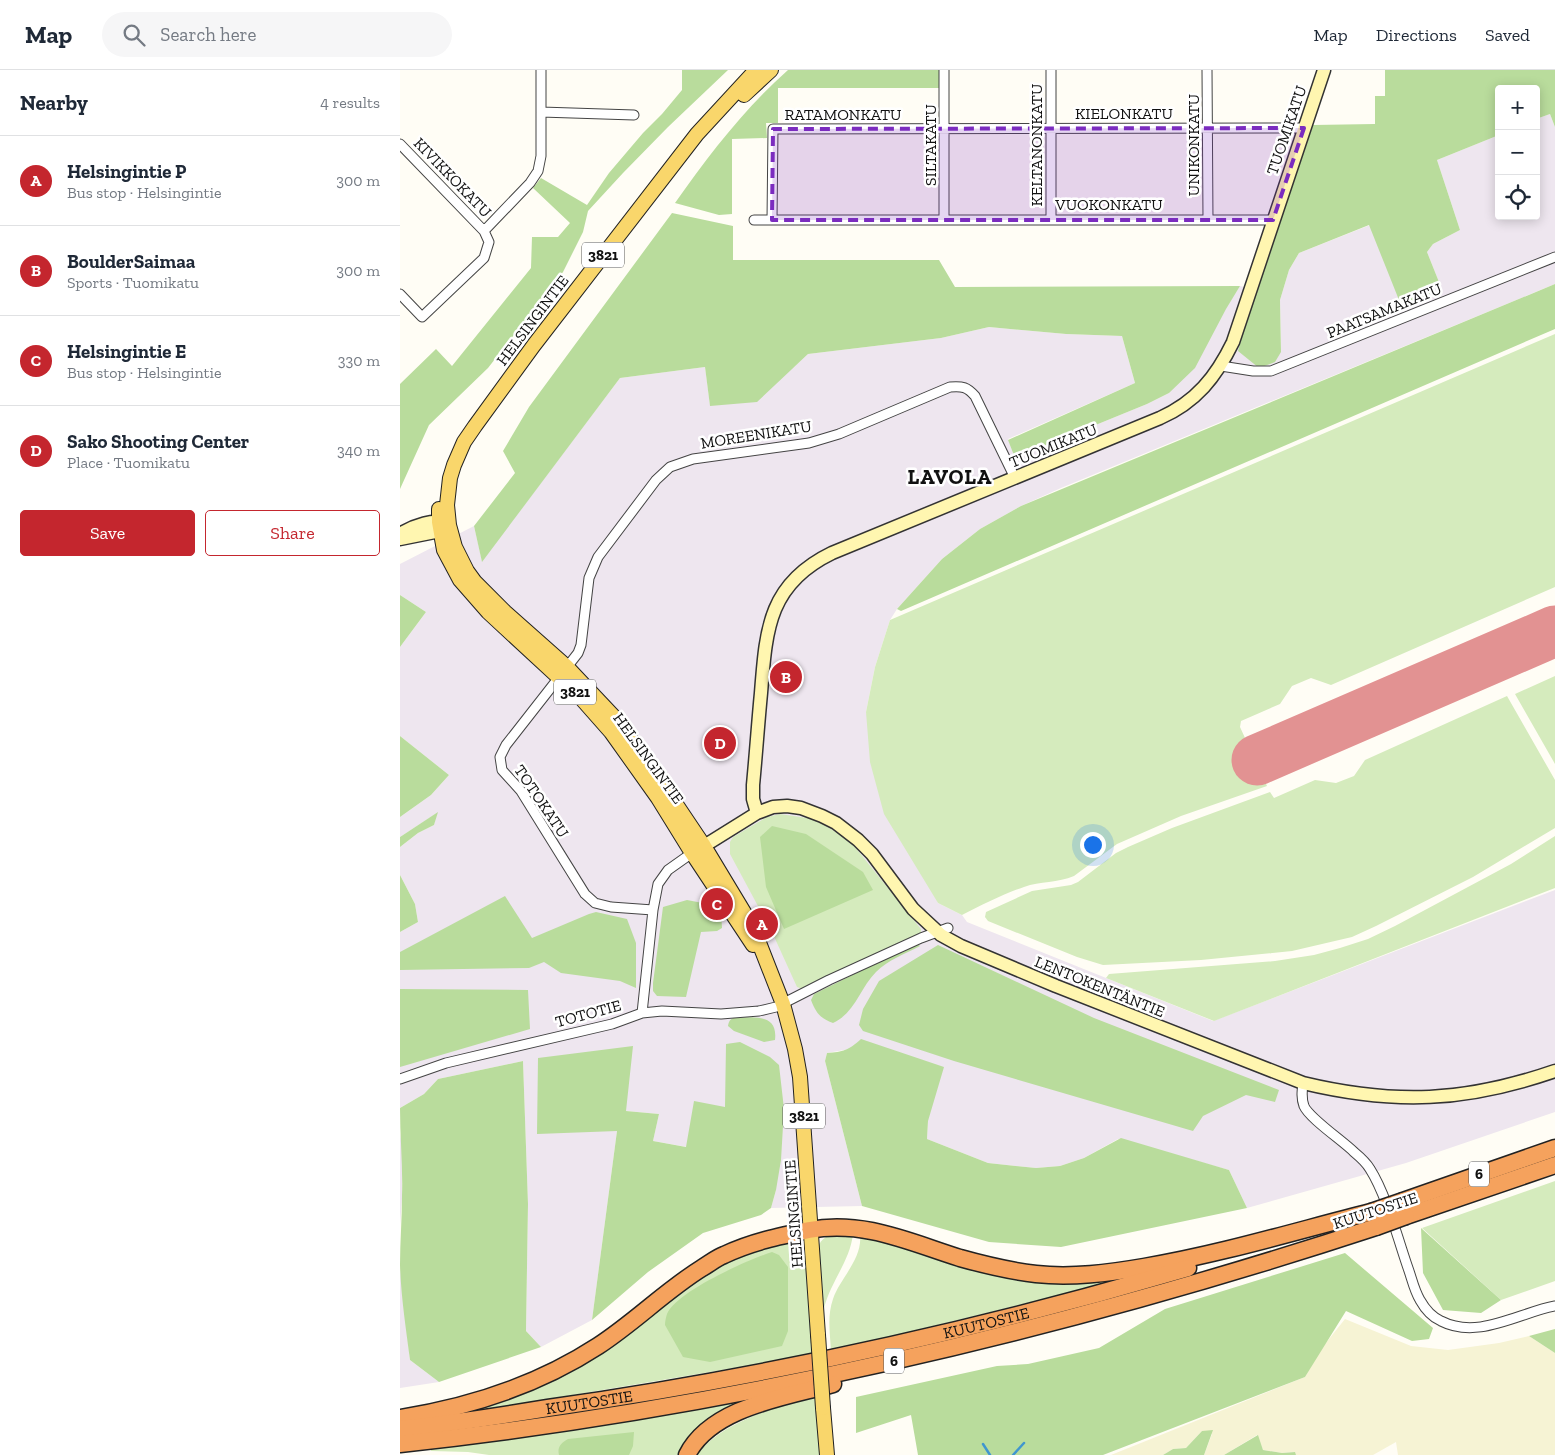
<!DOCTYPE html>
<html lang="en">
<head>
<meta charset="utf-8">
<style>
  :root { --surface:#fff; --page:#f6f6f7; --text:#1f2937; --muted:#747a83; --line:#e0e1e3; --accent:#c4262e }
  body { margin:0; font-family:"Zilla Slab",serif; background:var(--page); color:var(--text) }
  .controls { position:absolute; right:15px; top:15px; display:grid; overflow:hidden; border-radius:5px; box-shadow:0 2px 12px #0003 }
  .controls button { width:45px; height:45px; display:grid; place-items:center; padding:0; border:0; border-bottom:1px solid var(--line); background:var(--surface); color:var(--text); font:25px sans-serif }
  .you { position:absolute; left:692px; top:774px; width:18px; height:18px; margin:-12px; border:4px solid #fff; border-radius:50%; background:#1a73e8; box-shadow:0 0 0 8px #1a73e833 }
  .badge { display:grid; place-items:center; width:32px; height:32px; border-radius:50%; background:var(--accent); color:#fff; font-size:16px; font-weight:700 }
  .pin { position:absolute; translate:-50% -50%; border:2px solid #fff; box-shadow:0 1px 5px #0006 }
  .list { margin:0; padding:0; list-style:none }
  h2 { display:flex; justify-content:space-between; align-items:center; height:65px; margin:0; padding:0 20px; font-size:21px }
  h2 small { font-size:16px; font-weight:400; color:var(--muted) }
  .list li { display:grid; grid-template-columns:32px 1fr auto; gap:15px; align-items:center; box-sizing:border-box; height:90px; padding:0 20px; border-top:1px solid var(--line) }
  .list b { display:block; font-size:19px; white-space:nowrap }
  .list p { margin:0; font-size:16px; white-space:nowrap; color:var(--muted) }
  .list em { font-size:16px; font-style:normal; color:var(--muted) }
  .actions { display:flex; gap:10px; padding:15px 20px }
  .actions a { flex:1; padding:11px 0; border:1px solid var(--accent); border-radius:5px; text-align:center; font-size:18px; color:var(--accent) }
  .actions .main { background:var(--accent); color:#fff }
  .icon { flex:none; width:28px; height:28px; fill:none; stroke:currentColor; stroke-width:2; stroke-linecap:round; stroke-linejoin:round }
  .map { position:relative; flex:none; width:1155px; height:1385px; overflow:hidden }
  header { display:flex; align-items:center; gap:30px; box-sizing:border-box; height:70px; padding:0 25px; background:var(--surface); border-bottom:1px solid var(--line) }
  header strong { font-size:24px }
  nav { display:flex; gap:28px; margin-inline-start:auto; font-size:18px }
  .search { width:350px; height:45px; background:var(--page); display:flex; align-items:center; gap:12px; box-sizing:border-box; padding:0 18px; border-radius:28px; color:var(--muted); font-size:19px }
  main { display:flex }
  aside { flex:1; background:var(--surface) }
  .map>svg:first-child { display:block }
</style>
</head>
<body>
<header>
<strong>Map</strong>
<div class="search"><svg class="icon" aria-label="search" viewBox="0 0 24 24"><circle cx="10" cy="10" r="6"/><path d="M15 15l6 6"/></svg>Search here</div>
<nav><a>Map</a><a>Directions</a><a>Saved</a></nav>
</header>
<main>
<aside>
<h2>Nearby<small>4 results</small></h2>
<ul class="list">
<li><span class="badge">A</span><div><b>Helsingintie P</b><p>Bus stop · Helsingintie</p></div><em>300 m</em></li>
<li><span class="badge">B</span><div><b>BoulderSaimaa</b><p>Sports · Tuomikatu</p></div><em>300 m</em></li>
<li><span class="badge">C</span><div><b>Helsingintie E</b><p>Bus stop · Helsingintie</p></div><em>330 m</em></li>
<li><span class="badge">D</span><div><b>Sako Shooting Center</b><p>Place · Tuomikatu</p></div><em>340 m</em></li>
</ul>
<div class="actions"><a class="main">Save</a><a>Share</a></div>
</aside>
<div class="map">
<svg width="1155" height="1385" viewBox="0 0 1155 1385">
  <rect width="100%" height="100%" fill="#fffdf5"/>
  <path fill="#eee6ef" d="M 1150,44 L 1155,57 L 1155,214 L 661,418 L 621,436 L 580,459 L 542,489 L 497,539 L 490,550 L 475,597 L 466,642 L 538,833 L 562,845 L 567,852 L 813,951 L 1155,820 L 1155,1042 L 1006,1093 L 847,1138 L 829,1100 L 718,1069 L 684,1088 L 660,1096 L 636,1098 L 588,1093 L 527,1069 L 528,1051 L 461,970 L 450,979 L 427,983 L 425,991 L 462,1136 L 371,1138 L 376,1120 L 325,1037 L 287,1077 L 253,1071 L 259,1044 L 226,1041 L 217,1061 L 192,1250 L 141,1277 L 126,1261 L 128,1134 L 123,991 L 38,1009 L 24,1024 L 0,1038 L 0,862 L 18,852 L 15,834 L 0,805 L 0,777 L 18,763 L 34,755 L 37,743 L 0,767 L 0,747 L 31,725 L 49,705 L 0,666 L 0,577 L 26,542 L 0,525 L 0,494 L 74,456 L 82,491 L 220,308 L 305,297 L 310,335 L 394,297 L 408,284 L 541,268 L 589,257 L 666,264 L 722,266 L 735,313 L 608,369 L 615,388 L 747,334 L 769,323 L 840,216 L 857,220 L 844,261 L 881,282 L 880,230 L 889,200 L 899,183 L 970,155 L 1004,240 L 1026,228 L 1039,212 L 1027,182 L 1033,174 L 1060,160 L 1037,90 L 1099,65 L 1099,146 L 1136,146 L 1136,49 Z
    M 0,1063 L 2,1077 L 2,1128 L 0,1155 Z
    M 0,1197 L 10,1290 L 39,1312 L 0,1318 Z"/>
  <path fill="#f6f3d4" d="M 945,1249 L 1011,1276 L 1048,1280 L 1099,1273 L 1129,1266 L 1155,1283 L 1155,1385 L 998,1385 L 996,1372 L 973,1385 L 896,1385 L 894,1382 L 882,1383 L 863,1380 L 857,1365 L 824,1385 L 804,1385 L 812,1364 L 802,1361 L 786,1378 L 773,1379 L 763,1385 L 711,1385 L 905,1307 L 921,1279 Z"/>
  <path fill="#d5ebbd" d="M 1155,264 L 1155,517 L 931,615 L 911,608 L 892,616 L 880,634 L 841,651 L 840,657 L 867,716 L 781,746 L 717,774 L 674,806 C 658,813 640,811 624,817 C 603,824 582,835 562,845 L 538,833 L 484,744 L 470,692 L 466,642 L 475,597 L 490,550 Z
    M 1155,606 L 1155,694 L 1115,624 Z
    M 1107,626 L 1155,710 L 1155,758 L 1073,807 L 976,856 L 952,867 L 892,881 L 801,890 L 703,895 L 677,887 L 588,851 L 585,847 L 586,842 L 632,821 L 671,815 L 678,812 L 716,783 L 728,777 L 772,758 L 870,722 L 874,728 L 915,710 L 936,713 L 954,706 L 965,690 Z
    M 380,744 L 414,749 L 441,765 L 455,777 L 521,859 L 521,865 L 402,919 L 397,917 L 372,862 L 330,784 L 330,772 L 333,767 L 367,747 Z
    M 1155,766 L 1155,818 L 814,951 L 706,908 L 709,904 L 875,891 L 914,885 L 940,878 L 968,869 L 995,856 L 1111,794 Z
    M 1155,1111 L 1155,1211 L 1101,1230 L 1022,1158 Z
    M 453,1164 C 450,1191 431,1211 424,1238 L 422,1239 L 419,1175 C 424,1162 441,1164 453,1164 Z
    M 460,1164 L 589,1202 L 724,1206 L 725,1209 L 431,1281 C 430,1263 427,1246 433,1229 C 440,1208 463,1189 460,1164 Z
    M 388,1171 C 398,1172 403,1174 405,1184 L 412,1285 L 70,1342 L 70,1339 L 249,1246 L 323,1190 Z
    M 371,1324 L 294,1362 L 284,1373 L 279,1385 L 89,1385 L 68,1382 L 31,1381 L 31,1379 L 230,1350 Z
    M 416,1324 L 420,1385 L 296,1385 C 325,1350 374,1339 416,1324 Z"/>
  <path fill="#b9dc9c" d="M 282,0 L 328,0 L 268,57 L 223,103 L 188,141 L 183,162 L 163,202 L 88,298 L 29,355 L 0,419 L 0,314 L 36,279 L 52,296 L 131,198 L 132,167 L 158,167 L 170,153 L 133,118 L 141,108 L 187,135 L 209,103 L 243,63 L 262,44 L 282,20 Z
    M 388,0 L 539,0 L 539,18 L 378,18 L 378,53 L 366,53 L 367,68 L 332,69 L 332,144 L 319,145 L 275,133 C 309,85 344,39 388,0 Z
    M 985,0 L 1155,0 L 1155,57 L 1150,44 L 1136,49 L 1136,19 L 1099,19 L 1099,65 L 1037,90 L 1060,160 L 1033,174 L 1027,182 L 1039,212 L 1026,228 L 1003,240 L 969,155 L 899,183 L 889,200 L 880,230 L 881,282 L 875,292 L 859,298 L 838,281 L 846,251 L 913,55 L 975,54 L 975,26 L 985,26 Z
    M 272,143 L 333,156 L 333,190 L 539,190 L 555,217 L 840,216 L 826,239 L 795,298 L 769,323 L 747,334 L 615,388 L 608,370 L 735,313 L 722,266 L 666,264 L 589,257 L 541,268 L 408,284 L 357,332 L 310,336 L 305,297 L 220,308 L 82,492 L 74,456 L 115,403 L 103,381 L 129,337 Z
    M 1155,214 L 1155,259 L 501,541 L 497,539 L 542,489 L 580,459 L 621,436 Z
    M 0,525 L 26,542 L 0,577 Z
    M 0,666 L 49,705 L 31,725 L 0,747 Z
    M 38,742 L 34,755 L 18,763 L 0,777 L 0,767 Z
    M 372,756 L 406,764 L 463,802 L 473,820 L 384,859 L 366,817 L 360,767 Z
    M 0,805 L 15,834 L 18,852 L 0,862 Z
    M 105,826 L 132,868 L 189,844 L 196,842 L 227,849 L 236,873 L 236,918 L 220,911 L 161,903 L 144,892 L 129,898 L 0,900 L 0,882 Z
    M 287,830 L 313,835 L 321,842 L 322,858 L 317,861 L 301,862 L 286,927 L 257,926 L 253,921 L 253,913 L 263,837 Z
    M 517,873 L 520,876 C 505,884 488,890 476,902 C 460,918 455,943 433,953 C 420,948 416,943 411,930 L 414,924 Z
    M 538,875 L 694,948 L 879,1020 L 875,1032 L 846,1025 L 803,1046 L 793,1061 L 554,991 L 463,961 L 459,955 L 463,939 L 479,911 Z
    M 0,919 L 128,920 L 130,959 L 0,997 Z
    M 337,947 C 356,948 378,944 375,970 L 364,972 L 334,961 L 328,956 C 329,950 331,948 337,947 Z
    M 461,969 L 544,997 L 528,1051 L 527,1069 L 588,1093 L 636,1098 L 660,1096 L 684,1088 L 721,1068 L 829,1100 L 847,1138 L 661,1177 L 589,1172 L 462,1136 L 425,991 L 427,983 C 443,982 449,980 461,969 Z
    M 340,972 L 370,987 L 379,995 L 384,1039 L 381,1090 L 376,1120 L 371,1138 L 361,1145 L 303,1163 L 248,1202 L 192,1250 L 217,1061 L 137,1064 L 138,988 L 233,976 L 226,1041 L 259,1044 L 253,1071 L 286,1077 L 294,1031 L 325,1037 L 326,974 Z
    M 123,991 L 128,1134 L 126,1261 L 141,1277 L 39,1312 L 10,1290 C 6,1259 1,1227 0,1195 C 0,1172 2,1149 2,1126 C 3,1097 0,1068 0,1038 L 24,1024 L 38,1009 Z
    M 1021,1158 L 1101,1230 L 1081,1243 L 1043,1240 L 1023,1203 Z
    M 372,1182 L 379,1185 L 388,1197 L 388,1261 L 382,1276 L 310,1292 L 283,1287 L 265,1255 C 265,1251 266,1247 267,1244 C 277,1221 348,1190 372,1182 Z
    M 945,1183 L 1033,1258 L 1029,1269 L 1012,1271 L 946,1241 L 905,1307 L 703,1385 L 518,1385 L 511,1345 L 456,1363 L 456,1327 L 597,1296 L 628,1294 L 699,1278 L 765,1239 Z
    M 1155,1259 L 1155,1283 L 1129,1266 Z
    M 813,1360 L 804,1385 L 763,1385 L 773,1379 L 786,1378 L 802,1361 Z
    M 234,1362 L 233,1376 L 229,1385 L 159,1385 C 157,1377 161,1373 168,1369 Z
    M 858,1365 L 863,1380 L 882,1383 L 895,1382 L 896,1385 L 824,1385 Z"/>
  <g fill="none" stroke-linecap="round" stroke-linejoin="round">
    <path stroke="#3f96cf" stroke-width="2.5" d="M 583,1374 L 590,1385
      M 613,1385 L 624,1373"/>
    <path stroke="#e29292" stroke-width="51" d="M 857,690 L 1155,561"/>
    <defs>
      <path id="street" d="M 544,0 L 544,149
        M 651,0 L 651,149
        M 807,0 L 808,149
        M 141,42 L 234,45
        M 0,74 L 84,161 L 130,113 L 138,101 L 141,86 L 141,0
        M 354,150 L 873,150
        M 372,150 L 373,59 L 904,58
        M 0,224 L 22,247 L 84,188 L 89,172 L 84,161
        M 821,296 L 853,301 L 871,301 L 1155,187
        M 253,840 L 211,837 L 195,833 L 185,824 L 121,721 L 102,700 L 100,687 L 106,675 L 178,583 L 181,575 L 189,508 L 198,487 L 256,410 L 270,397 L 293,389 L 409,373 L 439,364 L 550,317 C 563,316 567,317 575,326 L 615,408
        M 242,943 L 253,840 L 258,814 L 268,800 L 292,783
        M 0,1009 L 46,993 L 212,954 L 242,943 L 262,941 L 321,944 L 359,941 L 376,937 L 429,910 L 521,868 L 548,858
        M 903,1013 C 902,1021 901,1028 904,1036 C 909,1048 943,1071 954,1082 C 960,1087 966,1092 970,1099 C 986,1124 998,1169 1008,1198 C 1012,1209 1014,1220 1020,1230 C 1025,1239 1032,1247 1041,1251 C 1078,1270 1118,1243 1155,1236"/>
      <path id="secondary" d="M 0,464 C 13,456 35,447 49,455 L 40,461 L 0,469
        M 357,743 L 353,729 L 353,715 C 356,684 358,654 361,623 C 366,560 368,514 432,483 L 760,348 C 796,332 816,307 833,272 L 924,0
        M 296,781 L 357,743 L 373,737 L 387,736 L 401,738 L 422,746 L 436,753 L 458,770 L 472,784 L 513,839 L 541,865 L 561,876 L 656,916 L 903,1013 C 995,1035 1065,1032 1155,1001"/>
      <path id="primary" d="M 356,0 L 297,64 L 134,275 L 75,356 L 64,372 L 54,395 L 50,408 L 47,435 L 49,455 L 55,477 L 67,501 L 75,512 L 105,542 L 167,597 L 217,650 L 255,703 L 304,776 L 348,849 L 356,865 L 383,934 L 395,979 L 400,1007 L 418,1265
        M 344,25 L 371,0
        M 39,439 L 39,452 L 44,480 L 60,510 L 88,542 L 181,628 L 211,662 L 258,728 L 292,783 L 353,875
        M 423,1338 L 427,1385"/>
      <g id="highway">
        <path d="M 1003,1131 L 1155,1078"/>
        <path d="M 1006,1146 L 1155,1095"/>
        <path d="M 0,1348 C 70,1337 138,1315 198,1276 C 235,1252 265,1221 302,1198 C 309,1194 316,1188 324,1185 C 351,1172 380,1166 409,1160 C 464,1150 509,1172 560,1188 C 585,1195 610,1201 636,1204 C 672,1208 709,1203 744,1197 C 821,1184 896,1161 971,1142"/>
        <path id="s1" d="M 0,1359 C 50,1354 99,1346 148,1338 C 364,1307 578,1260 788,1198"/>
        <path d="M 0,1374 C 332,1338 659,1261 976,1157"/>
        <path d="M 287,1385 C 311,1337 386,1327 433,1314"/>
      </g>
    </defs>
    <use href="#street" stroke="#444" stroke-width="11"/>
    <use href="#secondary" stroke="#333" stroke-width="15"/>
    <use href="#primary" stroke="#222" stroke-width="16"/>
    <use href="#highway" stroke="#222" stroke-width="19"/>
    <use href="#street" stroke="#fff" stroke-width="9"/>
    <use href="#secondary" stroke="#fff6b0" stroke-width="12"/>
    <use href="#primary" stroke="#f9d66b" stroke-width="14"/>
    <use href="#highway" stroke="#f5a25d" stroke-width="16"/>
    <defs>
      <path id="primary-bridge" d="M 418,1265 L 423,1338"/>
      <path id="highway-bridge" d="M 971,1142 L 1003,1131
        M 976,1157 L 1006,1146"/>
    </defs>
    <use href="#primary-bridge" stroke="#222" stroke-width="16" stroke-linecap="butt"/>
    <use href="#highway-bridge" stroke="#222" stroke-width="19" stroke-linecap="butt"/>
    <use href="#primary-bridge" stroke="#f9d66b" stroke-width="14"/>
    <use href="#highway-bridge" stroke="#f5a25d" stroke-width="16"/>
  </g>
  <path fill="#7b2cbf" fill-opacity="0.2" stroke="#7b2cbf" stroke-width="4" stroke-dasharray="10 6" stroke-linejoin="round" d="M 904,58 L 873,150 L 372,150 L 373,59 Z"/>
  <g text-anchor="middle" stroke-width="5" stroke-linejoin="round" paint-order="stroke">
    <g fill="#fff" stroke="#585858" stroke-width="1">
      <rect x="182" y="172.5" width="42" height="25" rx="4"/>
      <rect x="154" y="609.5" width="42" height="25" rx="4"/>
      <rect x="383" y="1033.5" width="42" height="25" rx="4"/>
      <rect x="1069" y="1091.5" width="20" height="25" rx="4"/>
      <rect x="484" y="1278.5" width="20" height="25" rx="4"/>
    </g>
    <g font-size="15" font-weight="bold" fill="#111">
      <text x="203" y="190">3821</text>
      <text x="175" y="627">3821</text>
      <text x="404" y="1051">3821</text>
      <text x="1079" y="1109">6</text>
      <text x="494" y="1296">6</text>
    </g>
    <g font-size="16" fill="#111" stroke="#fff">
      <text x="724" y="49">KIELONKATU</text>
      <text x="443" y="50">RATAMONKATU</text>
      <text transform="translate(886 60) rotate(-71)" y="6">TUOMIKATU</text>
      <text transform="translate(530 75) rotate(-90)" y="6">SILTAKATU</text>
      <text transform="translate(636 75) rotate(-90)" y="6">KELTANONKATU</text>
      <text transform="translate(793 75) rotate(-90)" y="6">UNIKONKATU</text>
      <text transform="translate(53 107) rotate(46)" y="6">KIVIKKOKATU</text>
      <text x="709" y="140">VUOKONKATU</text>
      <text transform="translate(984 240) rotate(-22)" y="6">PAATSAMAKATU</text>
      <text transform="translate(132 250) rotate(-53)" y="6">HELSINGINTIE</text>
      <text transform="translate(356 364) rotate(-9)" y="6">MOREENIKATU</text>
      <text transform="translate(653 375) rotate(-22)" y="6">TUOMIKATU</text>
      <text transform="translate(249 688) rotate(54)" y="6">HELSINGINTIE</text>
      <text transform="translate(142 731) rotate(56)" y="6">TOTOKATU</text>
      <text transform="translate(700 916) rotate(22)" y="6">LENTOKENTÄNTIE</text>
      <text transform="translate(188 943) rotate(-15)" y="6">TOTOTIE</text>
      <text transform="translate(975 1140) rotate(-18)" y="6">KUUTOSTIE</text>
      <text transform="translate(393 1144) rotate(-94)" y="6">HELSINGINTIE</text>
      <text dy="6" stroke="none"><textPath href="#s1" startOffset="596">KUUTOSTIE</textPath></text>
      <text dy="6" stroke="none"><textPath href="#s1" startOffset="191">KUUTOSTIE</textPath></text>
    </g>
    <g font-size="21" font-weight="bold" letter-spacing="1" fill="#111" stroke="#fff">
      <text x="550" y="414">LAVOLA</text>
    </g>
  </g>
</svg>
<div class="controls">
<button>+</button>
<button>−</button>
<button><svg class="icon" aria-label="locate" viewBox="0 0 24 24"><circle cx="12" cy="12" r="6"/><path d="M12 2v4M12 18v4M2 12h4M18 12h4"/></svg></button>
</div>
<div class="you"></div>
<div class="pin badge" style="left:362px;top:854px">A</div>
<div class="pin badge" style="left:386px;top:607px">B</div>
<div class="pin badge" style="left:317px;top:834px">C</div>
<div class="pin badge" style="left:320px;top:673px">D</div>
</div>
</main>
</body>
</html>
